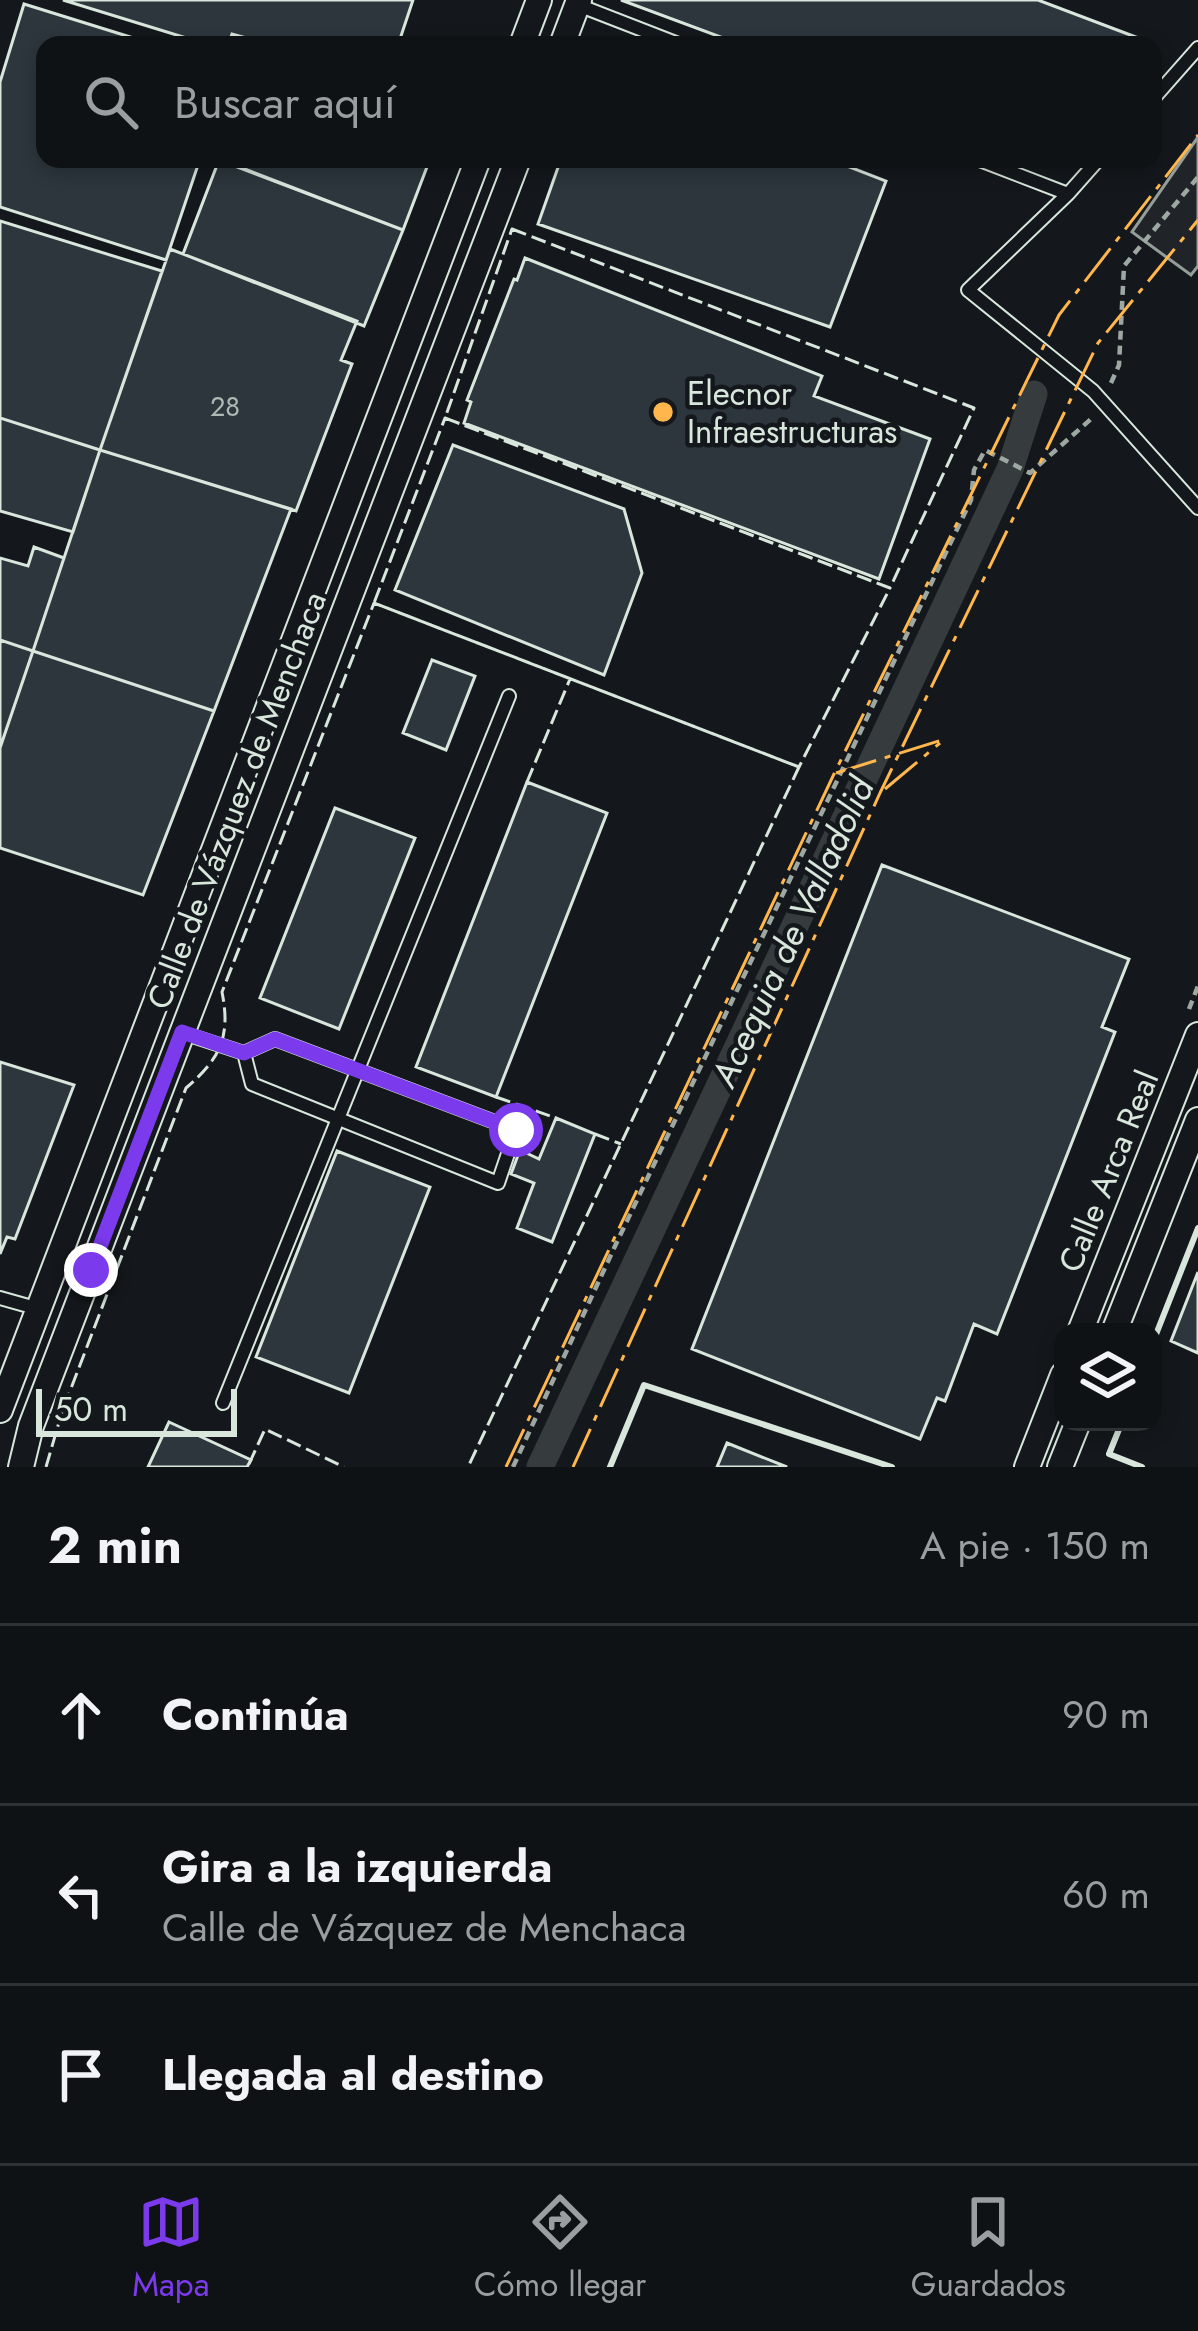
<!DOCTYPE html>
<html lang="es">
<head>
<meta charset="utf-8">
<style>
  :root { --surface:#0f1215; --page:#181b1e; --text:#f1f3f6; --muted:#9b9ea0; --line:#2f3234; --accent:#7c3aed }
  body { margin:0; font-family:Jost,sans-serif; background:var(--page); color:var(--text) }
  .controls { position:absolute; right:36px; bottom:36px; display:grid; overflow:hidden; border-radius:24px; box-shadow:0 6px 18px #0003 }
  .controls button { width:108px; height:108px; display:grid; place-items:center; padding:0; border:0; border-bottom:3px solid var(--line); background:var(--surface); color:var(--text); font:60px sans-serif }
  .scale { position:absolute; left:36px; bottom:30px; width:201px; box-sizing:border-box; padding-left:12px; border:6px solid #d8e6dc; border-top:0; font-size:33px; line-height:42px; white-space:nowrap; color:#d8e6dc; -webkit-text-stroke:9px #14181c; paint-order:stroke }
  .stop { position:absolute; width:36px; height:36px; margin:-27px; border:9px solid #7c3aed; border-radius:50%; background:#fff }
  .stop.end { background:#7c3aed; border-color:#fff; box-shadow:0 3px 12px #0008 }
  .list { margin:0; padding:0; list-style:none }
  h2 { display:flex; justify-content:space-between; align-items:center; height:156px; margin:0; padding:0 48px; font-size:51px }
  h2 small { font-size:39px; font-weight:400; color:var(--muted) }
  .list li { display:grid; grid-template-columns:78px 1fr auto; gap:36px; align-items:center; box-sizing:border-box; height:180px; padding:0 48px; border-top:3px solid var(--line) }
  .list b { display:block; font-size:45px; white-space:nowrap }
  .list p { margin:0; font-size:39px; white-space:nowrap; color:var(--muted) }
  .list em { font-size:39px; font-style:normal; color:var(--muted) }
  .icon { flex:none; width:66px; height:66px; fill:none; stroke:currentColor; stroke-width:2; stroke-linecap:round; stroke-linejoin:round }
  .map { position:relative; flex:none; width:1198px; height:1467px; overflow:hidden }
  .search { position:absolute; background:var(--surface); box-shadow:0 6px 18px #0003; left:36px; right:36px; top:36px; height:132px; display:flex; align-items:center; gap:30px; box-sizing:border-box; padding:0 42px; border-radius:24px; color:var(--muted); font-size:45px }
  .sheet { height:696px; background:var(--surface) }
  nav { display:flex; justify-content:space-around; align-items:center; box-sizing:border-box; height:168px; border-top:3px solid var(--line); background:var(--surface); font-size:33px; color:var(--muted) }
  nav a { display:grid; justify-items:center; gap:6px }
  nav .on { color:var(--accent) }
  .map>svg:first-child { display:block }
</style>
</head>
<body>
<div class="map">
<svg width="1198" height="1467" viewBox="0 0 1198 1467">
  <rect width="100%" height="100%" fill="#14181c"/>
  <path fill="#202428" stroke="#939e99" stroke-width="3" d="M 1198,137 L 1198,266 L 1191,275 L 1132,232 Z"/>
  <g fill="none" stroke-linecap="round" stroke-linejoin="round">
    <path stroke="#363b3e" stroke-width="27" d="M 540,1467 L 1010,469 L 1034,394"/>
  </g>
  <path fill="#2c363c" stroke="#d8e6dc" stroke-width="3" d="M 63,0 L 413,0 L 398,45 L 272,45 L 232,34 L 228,45 L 209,45 Z
    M 621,0 L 1038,0 L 1141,39 L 1139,45 L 742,45 Z
    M 24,4 L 156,45 L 45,45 L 45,159 L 200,159 L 166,260 L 0,207 L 0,82 Z
    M 219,159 L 430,159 L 403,230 Z
    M 561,159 L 829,159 L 886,181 L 830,327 L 538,224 Z
    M 219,160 L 403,230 L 364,326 L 183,254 Z
    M 0,221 L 162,271 L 100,450 L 0,418 Z
    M 170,249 L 357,321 L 341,360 L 352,364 L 296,511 L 100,450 Z
    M 525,258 L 822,376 L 814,396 L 930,439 L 879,579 L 464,423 L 471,402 L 467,400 L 514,279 L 517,280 Z
    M 0,418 L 100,450 L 73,532 L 0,511 Z
    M 453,445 L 624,509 L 642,573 L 604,675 L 395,590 Z
    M 100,450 L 291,509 L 214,711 L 33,651 Z
    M 34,547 L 64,558 L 33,651 L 0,640 L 0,558 L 28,566 Z
    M 0,640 L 33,651 L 0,748 Z
    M 33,651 L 214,711 L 143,895 L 0,848 L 0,748 Z
    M 432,660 L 475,676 L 446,750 L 403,733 Z
    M 527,782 L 607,813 L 496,1097 L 416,1067 Z
    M 335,808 L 415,838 L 339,1029 L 260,998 Z
    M 882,865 L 1129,959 L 1102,1027 L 1115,1032 L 997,1334 L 974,1324 L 945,1401 L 937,1398 L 920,1439 L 692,1349 Z
    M 0,1062 L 74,1085 L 15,1239 L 7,1237 L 0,1254 Z
    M 556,1118 L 595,1134 L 552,1242 L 517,1228 L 534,1183 L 511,1174 L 520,1150 L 539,1159 Z
    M 337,1151 L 430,1187 L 349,1393 L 256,1357 Z
    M 1198,1272 L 1198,1353 L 1171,1341 Z
    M 169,1422 L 251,1460 L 247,1467 L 148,1467 Z
    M 727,1443 L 787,1467 L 717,1467 Z"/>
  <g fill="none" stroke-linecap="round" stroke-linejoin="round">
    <defs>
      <path id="service" d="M 578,5 L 681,45
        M 1153,99 L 1198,48
        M 977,159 L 1068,194 L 1099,159
        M 1068,194 L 968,290 L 1093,391 L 1198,508
        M 183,1033 L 244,1053 L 252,1084 L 498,1183 L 516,1130 L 275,1039 L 244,1053
        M 0,1298 L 39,1309
        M 223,1403 L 509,696"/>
      <path id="minor" d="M 522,45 L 539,0
        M 562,45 L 579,0
        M 1080,1332 L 1198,1035
        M 1114,1332 L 1198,1120
        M 0,1410 L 478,159
        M 21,1467 L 31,1426 L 518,159
        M 1027,1467 L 1063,1375
        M 1060,1467 L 1078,1422"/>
    </defs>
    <use href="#service" stroke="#d8e6dc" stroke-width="16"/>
    <use href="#minor" stroke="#d8e6dc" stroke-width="28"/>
    <path stroke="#9da8a2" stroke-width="4.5" stroke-dasharray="9 6" stroke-linecap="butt" d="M 1111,383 L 1119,365 L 1124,266 L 1198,177
      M 1189,1009 L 1198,986
      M 513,1467 L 616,1244 L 971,500 L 974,470 L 985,450 L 1030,473 L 1091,419"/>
    <use href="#service" stroke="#14181c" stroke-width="12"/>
    <use href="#minor" stroke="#14181c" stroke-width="24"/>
    <path stroke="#d8e6dc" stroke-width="3" stroke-dasharray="15 6" stroke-linecap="butt" d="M 512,229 L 974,408 L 890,588 L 445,418 Z
      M 445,418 L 890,588 L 799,767 L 374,603 Z
      M 527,782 L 570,679
      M 496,1097 L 556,1118
      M 595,1134 L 621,1144
      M 249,1464 L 265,1429 L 344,1467
      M 46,1467 L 62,1412 L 186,1088 C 220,1059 231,1037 222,992 L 374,603 L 799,767 L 468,1467"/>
    <path stroke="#d8e6dc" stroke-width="6" d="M 1153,1342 L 1198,1228
      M 1122,1422 L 1109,1454 L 1142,1467
      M 610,1467 L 644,1385 L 892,1467"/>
    <path stroke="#ffb74d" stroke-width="3" stroke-dasharray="42 9 6 9" stroke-linecap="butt" d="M 836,773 L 945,739
      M 885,789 L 940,743
      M 506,1467 L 834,774 L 1059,315 L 1198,135
      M 573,1467 L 880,793 L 1098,343 L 1198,220"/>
  </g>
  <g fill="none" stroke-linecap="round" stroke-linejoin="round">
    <path stroke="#7c3aed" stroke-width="15" d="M 91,1270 L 182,1032 L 244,1053 L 275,1039 L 516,1130"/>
  </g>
  <circle fill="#ffb74d" stroke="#14181c" stroke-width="4.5" cx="663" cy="412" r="12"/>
  <g text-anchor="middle" stroke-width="9" stroke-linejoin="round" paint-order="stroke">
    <g font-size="27" fill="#adbab4">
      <text x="225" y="416">28</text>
    </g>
    <g font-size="33" fill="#d8e6dc" stroke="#14181c" text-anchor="start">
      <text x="687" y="405">Elecnor<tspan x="687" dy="38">Infraestructuras</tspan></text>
    </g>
    <g font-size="33" fill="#d8e6dc" stroke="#14181c">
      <text transform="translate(236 800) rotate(-69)" y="12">Calle de Vázquez de Menchaca</text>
      <text transform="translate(1108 1171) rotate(-68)" y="12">Calle Arca Real</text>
    </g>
    <g font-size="36" font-style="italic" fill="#d8e6dc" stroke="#14181c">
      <text transform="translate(792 932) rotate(-65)" y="13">Acequia de Valladolid</text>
    </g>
  </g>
</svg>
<div class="controls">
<button><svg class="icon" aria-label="layers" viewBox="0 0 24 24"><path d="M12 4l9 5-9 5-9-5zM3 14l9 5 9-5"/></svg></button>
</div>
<div class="scale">50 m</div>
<div class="stop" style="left:516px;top:1130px"></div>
<div class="stop end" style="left:91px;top:1270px"></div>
<div class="search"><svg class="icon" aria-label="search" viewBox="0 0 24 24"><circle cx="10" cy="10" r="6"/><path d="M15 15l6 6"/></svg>Buscar aquí</div>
</div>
<section class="sheet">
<h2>2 min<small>A pie · 150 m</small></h2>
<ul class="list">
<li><svg class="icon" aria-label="ahead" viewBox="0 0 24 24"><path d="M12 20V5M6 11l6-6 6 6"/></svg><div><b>Continúa</b></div><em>90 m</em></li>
<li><svg class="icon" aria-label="left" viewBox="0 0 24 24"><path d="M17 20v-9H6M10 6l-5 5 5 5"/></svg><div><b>Gira a la izquierda</b><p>Calle de Vázquez de Menchaca</p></div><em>60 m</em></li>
<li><svg class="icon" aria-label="arrive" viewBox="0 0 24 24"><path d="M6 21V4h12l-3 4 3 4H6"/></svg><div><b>Llegada al destino</b></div></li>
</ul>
</section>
<nav>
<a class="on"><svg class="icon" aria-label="map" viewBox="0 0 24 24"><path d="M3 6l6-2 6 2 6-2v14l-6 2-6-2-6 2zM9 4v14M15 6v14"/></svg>Mapa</a>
<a><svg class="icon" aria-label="directions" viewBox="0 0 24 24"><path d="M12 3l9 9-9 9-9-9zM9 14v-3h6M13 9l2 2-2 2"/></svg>Cómo llegar</a>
<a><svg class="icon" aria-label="saved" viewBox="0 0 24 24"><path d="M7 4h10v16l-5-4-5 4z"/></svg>Guardados</a>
</nav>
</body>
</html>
